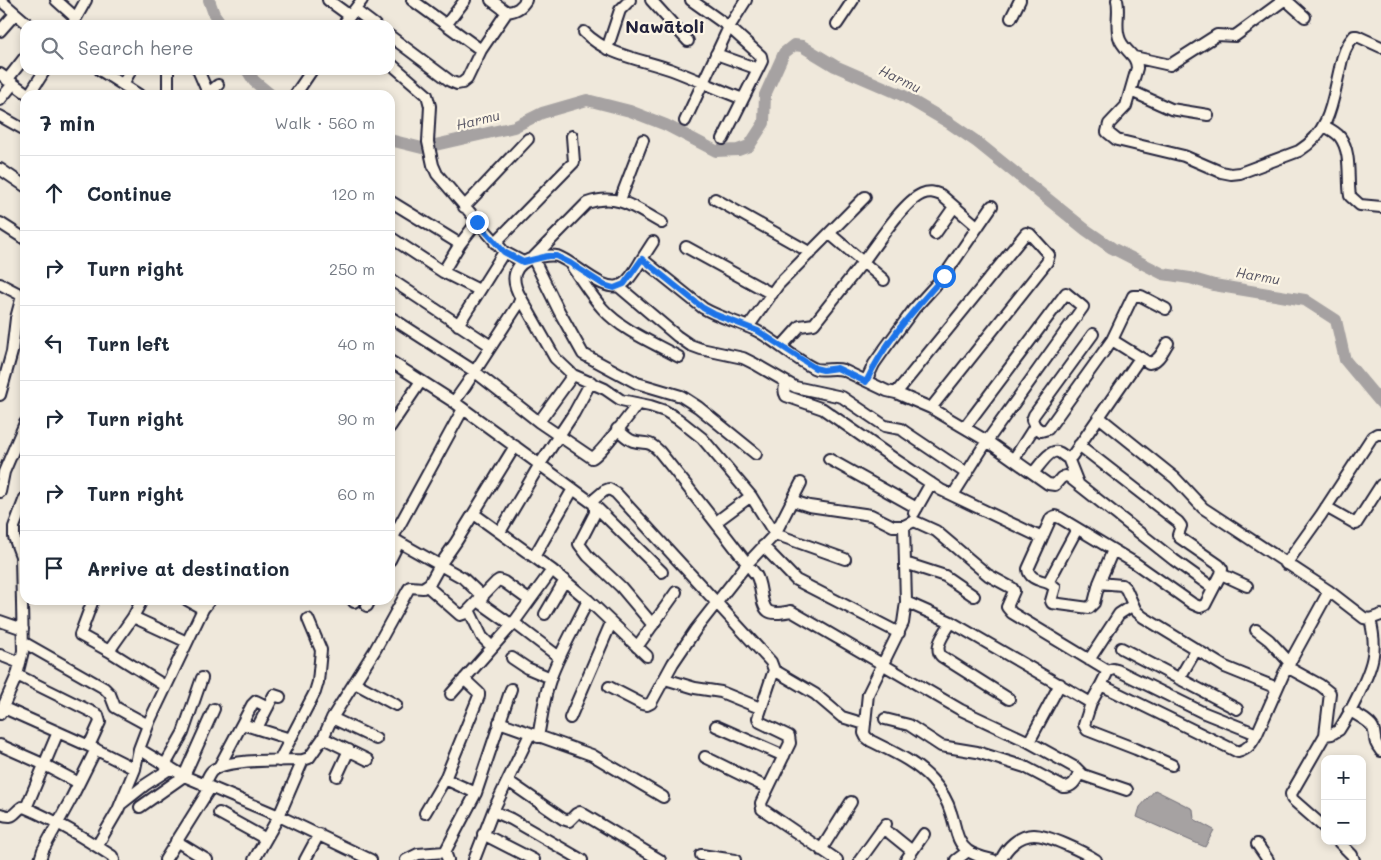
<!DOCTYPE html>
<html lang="en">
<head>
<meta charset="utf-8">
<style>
  :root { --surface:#fff; --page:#f6f6f7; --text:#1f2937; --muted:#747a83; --line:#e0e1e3 }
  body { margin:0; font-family:Mali,sans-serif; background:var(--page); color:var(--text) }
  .controls { position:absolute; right:15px; bottom:15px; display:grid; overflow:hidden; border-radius:10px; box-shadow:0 2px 8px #0003 }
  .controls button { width:45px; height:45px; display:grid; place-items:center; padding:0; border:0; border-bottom:1px solid var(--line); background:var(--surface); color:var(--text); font:25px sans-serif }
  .stop { position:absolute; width:15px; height:15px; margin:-11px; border:4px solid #1a73e8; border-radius:50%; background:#fff }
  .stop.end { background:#1a73e8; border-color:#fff; box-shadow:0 1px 5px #0008 }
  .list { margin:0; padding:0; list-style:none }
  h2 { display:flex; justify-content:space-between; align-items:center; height:65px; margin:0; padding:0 20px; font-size:21px }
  h2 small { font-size:16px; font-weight:400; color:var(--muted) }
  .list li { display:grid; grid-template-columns:32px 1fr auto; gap:15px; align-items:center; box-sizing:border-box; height:75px; padding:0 20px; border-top:1px solid var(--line) }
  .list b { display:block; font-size:19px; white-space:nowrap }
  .list em { font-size:16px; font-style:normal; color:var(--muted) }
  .icon { flex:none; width:28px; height:28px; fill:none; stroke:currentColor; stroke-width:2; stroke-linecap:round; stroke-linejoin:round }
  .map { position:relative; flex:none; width:1381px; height:860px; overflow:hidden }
  .search { position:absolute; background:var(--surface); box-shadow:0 2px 8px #0003; left:20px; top:20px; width:375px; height:55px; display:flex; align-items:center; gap:12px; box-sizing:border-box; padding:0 18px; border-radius:15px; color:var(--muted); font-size:19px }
  .panel { position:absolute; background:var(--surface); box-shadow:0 2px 8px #0003; left:20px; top:90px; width:375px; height:515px; border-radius:15px }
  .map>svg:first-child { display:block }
</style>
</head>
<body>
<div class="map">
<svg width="1381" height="860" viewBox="0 0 1381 860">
  <rect width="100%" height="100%" fill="#efe8db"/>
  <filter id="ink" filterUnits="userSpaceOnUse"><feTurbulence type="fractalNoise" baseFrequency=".02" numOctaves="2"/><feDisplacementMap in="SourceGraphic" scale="10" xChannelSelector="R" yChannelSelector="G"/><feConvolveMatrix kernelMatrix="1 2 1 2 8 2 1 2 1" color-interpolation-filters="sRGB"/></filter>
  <g filter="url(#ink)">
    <path fill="#a6a2a2" stroke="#716f79" d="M 1155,790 L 1193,809 L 1194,819 L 1214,830 L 1205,847 L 1137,817 L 1140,807 Z"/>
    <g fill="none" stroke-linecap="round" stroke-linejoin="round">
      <path stroke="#a6a2a2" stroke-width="12" d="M 209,0 L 214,14 L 222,25
        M 247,70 L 254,81 L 271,95
        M 390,140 L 422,148 L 514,127 L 542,113 L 587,100 L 630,111 L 666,125 L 716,151 L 738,150 L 749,146 L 764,123 L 765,95 L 784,53 L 794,45 L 802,46 L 835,66 L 902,95 L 948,122 L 977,142 L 1086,230 L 1112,248 L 1163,274 L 1190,278 L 1214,285 L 1305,300 L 1336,320 L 1345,360 L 1381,403"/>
      <defs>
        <path id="minor" d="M 0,0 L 29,25
          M 56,0 L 76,18
          M 328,0 L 350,16
          M 412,0 L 481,50
          M 491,0 L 507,12
          M 651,0 L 688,41
          M 691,0 L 729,27 L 761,56 L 762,61 L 723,139
          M 1117,0 C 1120,12 1115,25 1119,37 C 1122,50 1137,54 1137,68 L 1126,106 L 1109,124 L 1107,132 L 1117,140 L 1184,156 L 1221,172 L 1231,174 L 1240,173 L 1299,151 C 1331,131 1332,101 1340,68 C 1342,57 1346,45 1354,36 L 1357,36 L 1381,47
          M 1286,0 L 1305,17
          M 355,10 L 375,25
          M 1011,18 L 1020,0
          M 837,24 L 853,0
          M 72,25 L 86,0
          M 343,25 L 362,0
          M 446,25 L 465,0
          M 0,31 L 15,14
          M 584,32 C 608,56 641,59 672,70 C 696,79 719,90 743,99
          M 390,36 L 450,81 L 457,84 L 462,83 L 467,79 L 481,50 L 507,12 C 516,11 521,8 526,0
          M 607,49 L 620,10 L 630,0
          M 716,54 L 758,69
          M 1134,57 L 1170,65 L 1217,35 L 1235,36 L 1284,0
          M 390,63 L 427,95 L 430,106 L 428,142 L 433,165 L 437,174 L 504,252 L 523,262
          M 100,70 L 139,95
          M 168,70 L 168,91 L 171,95
          M 198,70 L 208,93
          M 0,74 L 29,95
          M 7,80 L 25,57
          M 123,84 L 131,70
          M 1131,91 L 1171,109 L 1208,115
          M 29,95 L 45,70
          M 206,95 L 218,85
          M 295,95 L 312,70
          M 0,100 L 13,84
          M 0,116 L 25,130
          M 685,121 L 729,27 L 746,0
          M 1324,126 C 1330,129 1336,132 1340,137 C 1352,153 1347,178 1350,196 L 1360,205 L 1381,207
          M 0,169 L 25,186
          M 715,199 L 811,253
          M 620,200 L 643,140
          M 390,201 L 460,244
          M 464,207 L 528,139
          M 0,223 L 25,239
          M 935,234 L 954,207
          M 390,237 L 443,272 L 479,290
          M 495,243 L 574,162 L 572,136
          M 686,247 L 772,294
          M 642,259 L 653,242
          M 573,268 C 583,282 592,297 603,309 C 623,331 654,343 679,357
          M 443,272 L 460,244 L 477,222
          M 390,279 L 491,346
          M 884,280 L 863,262 C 876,245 903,202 922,194 C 929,191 934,192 941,195 L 978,227
          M 0,284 L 25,297
          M 618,286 L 677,336 L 690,345 L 701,349 L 743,358 L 755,364 L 795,387 L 842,397 L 885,426 L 901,429 L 905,432 L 966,473
          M 521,298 L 555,358 L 573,375 L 605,389 L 621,400 L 650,406 L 665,411 L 678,419 L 702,438 L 751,496 L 775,534 L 845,559
          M 390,317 L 474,371 L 539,422 L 592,458 C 600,455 629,415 637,405
          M 458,325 L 504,252
          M 748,327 L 778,285 L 865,197
          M 1112,340 L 1149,363 C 1159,362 1163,350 1168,343
          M 782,346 L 800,326 L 814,324 L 863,262 L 830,234
          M 390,361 L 454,402 L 591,502 L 604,491 L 609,489 L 616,493 L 771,662 L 774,670 L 758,718 L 760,722 L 789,736 L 790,743 L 761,803 L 762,809 L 837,860
          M 866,381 L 874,364 L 886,347 L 914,309 L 944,276 L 992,206
          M 786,382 C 784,387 783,391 786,396 L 823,409 L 896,460 L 941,490 L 1042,538 L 1051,518 L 1055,516 L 1060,518 L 1135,563 L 1193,604 L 1200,607 L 1205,605 L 1221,574 L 1222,569 L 1219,565 L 1180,538 L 1178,535 L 1181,526 L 1178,522 L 1079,445
          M 896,393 L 1026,233 L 1030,234 L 1049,255 L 1047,262 L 931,408
          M 0,395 L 12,352 L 16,318 L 22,296
          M 454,402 L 466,385 L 518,305 L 521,298 C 510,280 512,265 533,258 L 587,203 C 619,192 636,209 662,223
          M 1099,417 L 1175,478 L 1203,508 L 1329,591 L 1364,618 L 1370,619 L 1381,615
          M 539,422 L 573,375
          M 1035,426 L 1032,420 L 1034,415 L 1093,334
          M 390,427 L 421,381
          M 617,429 C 622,433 627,439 633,441 C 646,445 647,439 659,451 C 692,492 724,533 756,575 C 762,584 760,605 768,611 C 774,615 785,612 791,611 L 961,710 L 1029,742 L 1076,768 L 1083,775 L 1127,790
          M 756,454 L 698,407 L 681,396 L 637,383 L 583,354 L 559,311 L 533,258 C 541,257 549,254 557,256 C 575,262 605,296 623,284 C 631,279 637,267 642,259 L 703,308 C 720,318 739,322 757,331 C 775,340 799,363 816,369 C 825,371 834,367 843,370 L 887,391 L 896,393 L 931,408 L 987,441 L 1083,307 L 1066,293 L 965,427
          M 1068,458 L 1078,483
          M 829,459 L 917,508
          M 1014,459 L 1035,426 L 1041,431 L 1048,429 L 1112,340 L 1133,296 L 1141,296 L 1166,309
          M 1033,473 C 1039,467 1049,449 1058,452 C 1062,453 1064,457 1068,458 L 1072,456 L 1140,358
          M 0,492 L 4,472 L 25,423
          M 953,495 L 987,441 L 1048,484 L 1055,485 L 1061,478 L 1065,476 L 1069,477 L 1174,560 L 1213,588
          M 793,501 L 809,506 L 871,515 L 893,526 L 904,526 L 914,521 L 936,531 L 988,575 L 1012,588 L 1014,591 L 1007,607 L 1012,613 L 1108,671 L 1101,685
          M 594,505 L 662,572
          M 595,506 L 595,513 L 579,544 L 588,556 L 621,587 L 653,625
          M 1326,507 L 1356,524 L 1381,485
          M 914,513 L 931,483
          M 474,514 L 552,570 L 588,600 C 576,626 561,650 551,677 C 544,696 542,717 538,737
          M 716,522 L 751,496
          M 904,526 L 906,602 L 903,623 L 868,694 L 864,733 L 866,737 L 871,741 C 893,752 916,762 932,780 C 940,789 948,802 951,813 C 956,827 956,842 968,851 C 975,856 985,858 993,860
          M 500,532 L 540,464 L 574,413 L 591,382
          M 390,537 L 463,578 L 483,597
          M 1042,538 L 1028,569 C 1029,579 1040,580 1048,583 L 1077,529
          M 392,539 L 463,409
          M 763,546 L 796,580 L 899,633
          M 534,557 L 573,489
          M 390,560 L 399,542
          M 905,563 L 945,576 L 974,596
          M 1286,564 L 1321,515 L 1372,437 L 1377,434 L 1381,434
          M 1221,574 L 1247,586
          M 1048,583 L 1055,587 L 1051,601 L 1052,603 L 1089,608 L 1094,603 L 1099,583 L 1113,550
          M 1099,583 L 1122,585 L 1126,589 L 1136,611 L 1143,617 L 1225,667 L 1277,688
          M 427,586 L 460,615 L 466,613 L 496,582 L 499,580 L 504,582 L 529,600
          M 93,600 L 80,635 L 109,651 L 165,686
          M 187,600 L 203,609
          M 588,600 L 647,656
          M 478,601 L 512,625
          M 354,602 L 354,600
          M 906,602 L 951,622 L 1091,703 L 1084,725 L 1087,730 L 1136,749 L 1172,765
          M 367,606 L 370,600
          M 469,610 L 482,637 L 492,647
          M 545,614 L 565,580
          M 133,617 L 187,642
          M 0,621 L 23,629
          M 513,622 L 559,657
          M 951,622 C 946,632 933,646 941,656 L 1009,699
          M 1256,630 L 1269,640 L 1290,663
          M 23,642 L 104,688 L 110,694 L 115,707 L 148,725
          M 637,647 L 676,592
          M 1121,648 L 1237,709
          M 109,651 L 133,617 L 142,600
          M 0,655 L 20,663
          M 512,658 L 527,668 L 551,678
          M 1089,660 L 1119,614 L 1133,605
          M 1287,667 L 1320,685 L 1330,693 L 1325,735 L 1291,794 L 1292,799 L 1325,828
          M 774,670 L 815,694 L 842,717 L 865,724
          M 1108,671 L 1113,669 L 1117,670 L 1202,712 L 1257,734
          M 17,675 L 98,715 L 100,722 L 89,746
          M 665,679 L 695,688 L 721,692 L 760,708
          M 1179,679 L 1196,650
          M 355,683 L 396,705
          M 609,687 L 642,704 L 647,705 L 651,703 L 673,663 L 696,629 L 747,564 L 775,534 L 801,483
          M 451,694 L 512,625 L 552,570
          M 1091,703 L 1101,685 L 1238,752 C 1249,749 1252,743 1257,734 L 1284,673 L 1329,591
          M 4,708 L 89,746 L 135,769
          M 1349,710 C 1356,715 1370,721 1373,728 C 1377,739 1372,740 1381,751
          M 0,714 L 17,675 L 23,651 L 21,556 L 14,537 L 14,527 L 25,498
          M 332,718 L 376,739
          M 570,718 L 611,623
          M 885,719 L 909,725 L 941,746 L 977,752 L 1025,767 L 1063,787 C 1073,788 1076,780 1080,773
          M 499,722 L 592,755 L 663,797
          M 242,724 L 290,739
          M 716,726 L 784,756
          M 257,728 L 274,695 L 280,697
          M 1325,735 L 1332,734 L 1339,730 C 1350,713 1371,673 1373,655 C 1375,643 1373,631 1370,619
          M 323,738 L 368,760
          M 1029,742 L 1060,684
          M 0,745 L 45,765 L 79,783
          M 139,749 L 184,776 L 279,816 L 371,860
          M 705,757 L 768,788
          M 279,761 L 315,692 L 318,682 L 321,650 L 308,619
          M 165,765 L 183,733 L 202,678
          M 219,767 L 252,705 L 256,701 L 268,707
          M 337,776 L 349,750
          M 445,779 L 476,793
          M 508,781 L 563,819 L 569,821 L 576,814 L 580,812 L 660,860
          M 204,786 C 206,781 208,776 211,772 C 223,758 284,761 303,760 L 309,758 L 323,738 L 332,718 L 375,650 L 408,590 L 410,587 L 423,588 L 430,583 L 440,565 L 456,542 L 515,446
          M 121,804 L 145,785 L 171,768
          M 140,807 L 184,776 L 214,709
          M 26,808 L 58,732
          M 493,811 L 511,819 L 582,860
          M 219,813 L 266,839
          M 425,813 L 445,779 L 479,696 L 479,693 L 464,679
          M 0,814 C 15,819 12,814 22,807 L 26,808 C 57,821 84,838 112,856 L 114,860
          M 882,829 L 891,834 L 912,851
          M 483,834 L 534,860
          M 176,841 L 207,860
          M 1338,841 L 1352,855 L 1354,860
          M 1257,844 L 1268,860
          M 97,846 L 118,810 L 135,769 L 139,749 L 150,720 L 203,609 L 210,600
          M 821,850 L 851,802
          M 701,855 L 735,860
          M 40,860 L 43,850 L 71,799 L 96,749
          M 165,860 L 210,788
          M 254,860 L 279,816 L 303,760
          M 305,860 L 319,834
          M 406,860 L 418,854 L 445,852
          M 448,860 L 445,852 L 476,793 L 511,689
          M 474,860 L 493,811 L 530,734
          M 860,860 L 886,824
          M 906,860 L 924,834
          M 956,860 L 968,851
          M 1001,860 C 1006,848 1019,835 1034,835 C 1048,835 1084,852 1096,860"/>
      </defs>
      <use href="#minor" stroke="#22223b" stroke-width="14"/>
      <use href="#minor" stroke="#fcf5e5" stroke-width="10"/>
    </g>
  </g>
  <g fill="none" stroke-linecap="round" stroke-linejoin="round" filter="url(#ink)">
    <path stroke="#1a73e8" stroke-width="6" d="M 477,222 L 504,252 L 523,262 L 548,256 L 556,256 L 570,263 L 604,285 L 614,288 L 624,284 L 642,259 L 703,308 L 714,314 L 758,331 L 815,368 L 823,370 L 837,368 L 866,382 C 885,341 915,309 944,276"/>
  </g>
  <g text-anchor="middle" stroke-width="4.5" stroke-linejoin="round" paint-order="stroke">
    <g font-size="14" font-style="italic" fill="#575564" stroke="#fcf5e5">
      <text transform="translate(900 79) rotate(26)" y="5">Harmu</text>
      <text transform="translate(478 120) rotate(-13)" y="5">Harmu</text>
      <text transform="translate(1258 276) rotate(10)" y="5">Harmu</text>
    </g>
    <g font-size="18" font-weight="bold" fill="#22223b" stroke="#fcf5e5">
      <text x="665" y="33">Nawātoli</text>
    </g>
  </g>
</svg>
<div class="controls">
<button>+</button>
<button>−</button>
</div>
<div class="stop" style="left:944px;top:276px"></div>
<div class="stop end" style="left:477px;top:222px"></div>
<div class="search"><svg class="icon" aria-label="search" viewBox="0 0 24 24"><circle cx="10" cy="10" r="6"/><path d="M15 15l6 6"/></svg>Search here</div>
<section class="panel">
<h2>7 min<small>Walk · 560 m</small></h2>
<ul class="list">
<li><svg class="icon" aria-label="ahead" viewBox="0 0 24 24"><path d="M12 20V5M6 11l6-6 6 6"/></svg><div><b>Continue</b></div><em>120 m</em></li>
<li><svg class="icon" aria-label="right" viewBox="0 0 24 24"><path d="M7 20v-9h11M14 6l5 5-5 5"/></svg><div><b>Turn right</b></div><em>250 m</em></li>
<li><svg class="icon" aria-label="left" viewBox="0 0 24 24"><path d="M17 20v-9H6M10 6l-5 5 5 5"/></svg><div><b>Turn left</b></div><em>40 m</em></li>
<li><svg class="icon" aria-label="right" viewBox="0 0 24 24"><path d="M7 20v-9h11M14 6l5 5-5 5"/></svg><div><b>Turn right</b></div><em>90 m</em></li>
<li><svg class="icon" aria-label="right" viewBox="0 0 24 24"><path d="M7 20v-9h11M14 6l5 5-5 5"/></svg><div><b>Turn right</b></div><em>60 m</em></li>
<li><svg class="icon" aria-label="arrive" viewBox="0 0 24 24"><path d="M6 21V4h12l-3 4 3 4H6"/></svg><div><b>Arrive at destination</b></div></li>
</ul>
</section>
</div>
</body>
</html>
